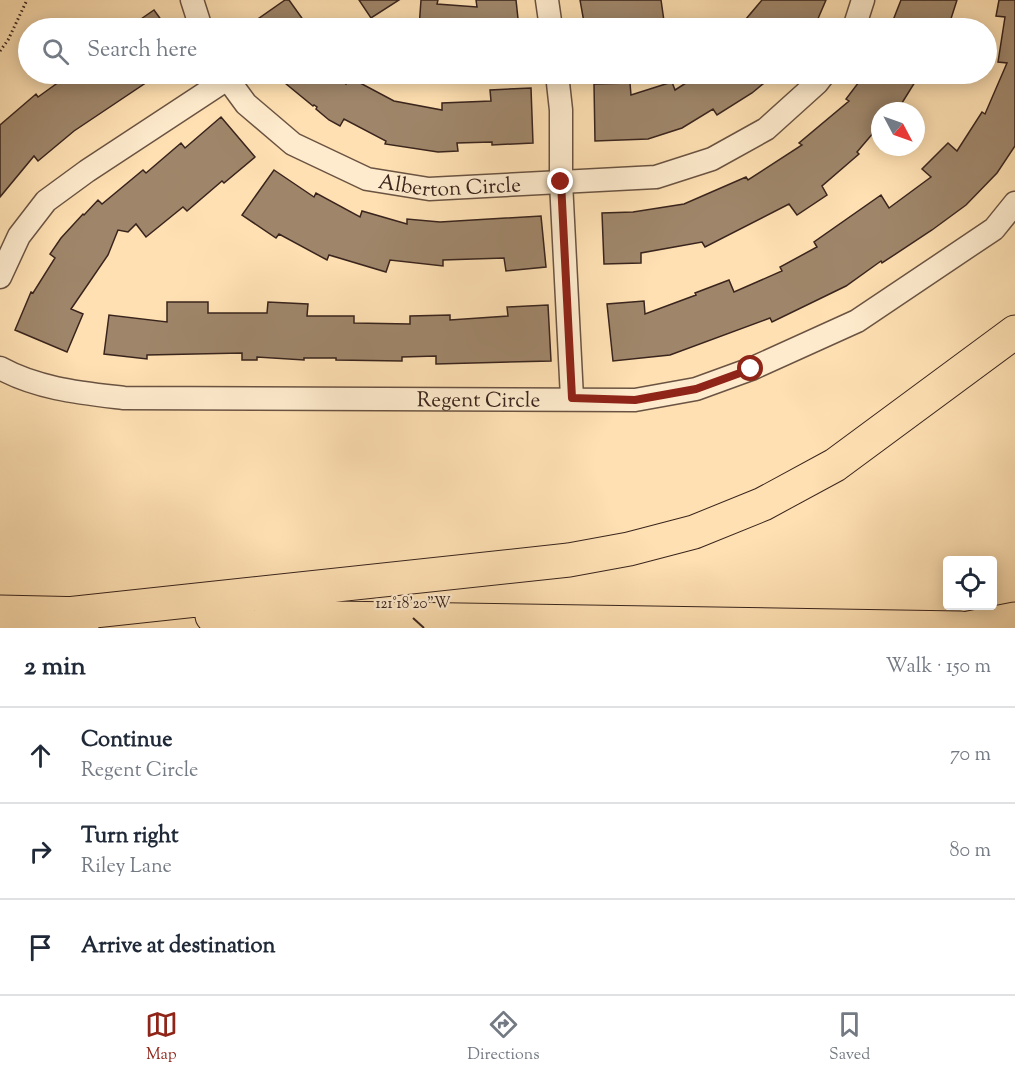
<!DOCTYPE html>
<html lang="en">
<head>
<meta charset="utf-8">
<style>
  :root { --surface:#fff; --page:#f6f6f7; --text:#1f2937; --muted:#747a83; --line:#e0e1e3; --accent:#8f2418 }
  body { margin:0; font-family:"Sorts Mill Goudy",serif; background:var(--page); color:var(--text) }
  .controls { position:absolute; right:18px; bottom:18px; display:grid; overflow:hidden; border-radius:6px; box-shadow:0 3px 15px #0003 }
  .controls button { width:54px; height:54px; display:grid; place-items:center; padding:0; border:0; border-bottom:2px solid var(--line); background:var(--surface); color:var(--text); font:30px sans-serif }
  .compass { position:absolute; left:871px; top:102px; width:54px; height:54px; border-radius:50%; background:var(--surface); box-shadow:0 3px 15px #0003; rotate:131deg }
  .stop { position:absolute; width:18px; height:18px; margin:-14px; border:4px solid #8f2418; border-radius:50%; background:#fff }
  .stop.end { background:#8f2418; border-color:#fff; box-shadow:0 2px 6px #0008 }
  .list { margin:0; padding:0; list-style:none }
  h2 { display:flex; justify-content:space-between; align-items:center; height:78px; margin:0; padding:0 24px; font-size:26px }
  h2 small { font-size:20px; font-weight:400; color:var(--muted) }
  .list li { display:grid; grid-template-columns:39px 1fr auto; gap:18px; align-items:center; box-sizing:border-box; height:96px; padding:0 24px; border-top:2px solid var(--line) }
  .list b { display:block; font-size:22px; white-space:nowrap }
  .list p { margin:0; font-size:20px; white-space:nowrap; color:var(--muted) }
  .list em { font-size:20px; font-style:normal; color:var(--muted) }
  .icon { flex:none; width:33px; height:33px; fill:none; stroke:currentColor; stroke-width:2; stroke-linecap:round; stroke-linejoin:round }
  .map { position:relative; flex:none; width:1015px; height:628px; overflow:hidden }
  .search { position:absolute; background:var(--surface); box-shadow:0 3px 15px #0003; left:18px; right:18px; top:18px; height:66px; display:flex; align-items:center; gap:15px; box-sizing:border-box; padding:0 21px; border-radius:33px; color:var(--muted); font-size:22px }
  .sheet { height:366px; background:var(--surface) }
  nav { display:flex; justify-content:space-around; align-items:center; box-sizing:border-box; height:84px; border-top:2px solid var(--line); background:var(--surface); font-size:16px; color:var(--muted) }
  nav a { display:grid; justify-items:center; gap:3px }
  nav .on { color:var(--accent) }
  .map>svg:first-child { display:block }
</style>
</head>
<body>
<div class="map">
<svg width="1015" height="628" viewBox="0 0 1015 628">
  <rect width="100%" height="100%" fill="#fee0b2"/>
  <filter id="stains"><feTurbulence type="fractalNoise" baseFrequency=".00333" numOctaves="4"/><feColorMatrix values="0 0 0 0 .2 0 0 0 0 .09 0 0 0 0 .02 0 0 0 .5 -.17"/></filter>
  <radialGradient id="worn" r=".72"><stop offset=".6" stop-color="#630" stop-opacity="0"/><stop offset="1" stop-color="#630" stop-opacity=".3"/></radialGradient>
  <path fill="#9f866a" stroke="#39241d" stroke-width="1.5" d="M 285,0 L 289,0 L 309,28 L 245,28 Z
    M 359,0 L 399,0 L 371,18 Z
    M 421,0 L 438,0 L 437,4 L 477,7 L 476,0 L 516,0 L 519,28 L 419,28 Z
    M 580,0 L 661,0 L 665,28 L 585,28 Z
    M 762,0 L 826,0 L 817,21 L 812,28 L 758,28 L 746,19 Z
    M 901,0 L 957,0 L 948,28 L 890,28 Z
    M 999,0 L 1015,0 L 1015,146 L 997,173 L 966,205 L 932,230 L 882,263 L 881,261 L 846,286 L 772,322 L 770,318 L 670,355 L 613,361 L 607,304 L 644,301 L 645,314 L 696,295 L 695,293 L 729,280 L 734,292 L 782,271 L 780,267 L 817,247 L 814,242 L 881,195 L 889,208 L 931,177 L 922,169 L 948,143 L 957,151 L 982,112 L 985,114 L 1007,63 L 998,62 L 1005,17 L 996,16 Z
    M 154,10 L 167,28 L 128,28 Z
    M 70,74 L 159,74 L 74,131 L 38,161 L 34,156 L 0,197 L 0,125 L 36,94 L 38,97 Z
    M 274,74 L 333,74 L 346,84 L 349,77 L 394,101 L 442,110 L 442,103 L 491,101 L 490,90 L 531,88 L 533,143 L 492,145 L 492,142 L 457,143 L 458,151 L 438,152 L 385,144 L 386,141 L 344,119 L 340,126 L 329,120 L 316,109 L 317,107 L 314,105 L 313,106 Z
    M 700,74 L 775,74 L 752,93 L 717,115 L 713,109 L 682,128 L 648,139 L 595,141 L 594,84 L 630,83 L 631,95 L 672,82 L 675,90 Z
    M 865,74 L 920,74 L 897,111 L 880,111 L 880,125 L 857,152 L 859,154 L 822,186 L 827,195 L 797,215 L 789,204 L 705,247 L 702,242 L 641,253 L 641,263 L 604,264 L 602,213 L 633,212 L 684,204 L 746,177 L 748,180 L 802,145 L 799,143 L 849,101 L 846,99 Z
    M 221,117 L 255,157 L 224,183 L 222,181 L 187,211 L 183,207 L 146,237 L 136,224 L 128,232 L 118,230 L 108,255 L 71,309 L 83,314 L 67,352 L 15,330 L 31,292 L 33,293 L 55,258 L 50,254 L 61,238 L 83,214 L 84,215 L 98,200 L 102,204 L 143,170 L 146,173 L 181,143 L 185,148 Z
    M 274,170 L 314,197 L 316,193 L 360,217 L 362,211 L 407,224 L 407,219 L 440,222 L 541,216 L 546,267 L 506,271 L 504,258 L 443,260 L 443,266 L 390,260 L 386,272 L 329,255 L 327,260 L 279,234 L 276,238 L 242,215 Z
    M 167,302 L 208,302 L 208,313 L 267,313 L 268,302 L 308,304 L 307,316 L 354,316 L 354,323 L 410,324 L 410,316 L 450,315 L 450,320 L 508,316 L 507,307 L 548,305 L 551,361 L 436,364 L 436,356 L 402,357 L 402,361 L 336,360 L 336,358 L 304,358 L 304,360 L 257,357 L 257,360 L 242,360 L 242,353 L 147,355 L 147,359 L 104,354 L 109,315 L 167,322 Z"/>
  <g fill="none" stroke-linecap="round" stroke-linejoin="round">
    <defs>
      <g id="street">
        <path d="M 192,0 L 201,28"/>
        <path d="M 547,0 L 551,28"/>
        <path d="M 854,28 L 863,0"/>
        <path id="s1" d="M 224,74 L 246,104 L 293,144 L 367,179 L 429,189 L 656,177 L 712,159 L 766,129 L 817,83 L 824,74"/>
        <path d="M 557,74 L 561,110 L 561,182 L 572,398"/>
        <path d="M 0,277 L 19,236 L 46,201 L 87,171 L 227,79"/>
        <path id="s2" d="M 0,368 C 38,389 82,393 124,398 L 635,400 L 696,389 L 751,369 L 857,321 L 994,229 L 1015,203"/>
      </g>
      <path id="highway" d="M 0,612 L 89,614
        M 67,614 L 569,560 L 629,549 L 694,532 L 763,504 L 835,465 L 1015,332
        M 212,616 L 960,628
        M 969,628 L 1015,619"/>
    </defs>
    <use href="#street" stroke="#6a5342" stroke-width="25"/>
    <use href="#highway" stroke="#39241d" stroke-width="35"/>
    <path stroke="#39241d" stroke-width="3" stroke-dasharray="1.5 3" stroke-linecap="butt" d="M 0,51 L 8,40 L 27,0"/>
    <use href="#street" stroke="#feebcd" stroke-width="22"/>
    <use href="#highway" stroke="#fee0b2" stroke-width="33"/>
  </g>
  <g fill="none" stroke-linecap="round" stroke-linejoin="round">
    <path stroke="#8f2418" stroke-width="8" d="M 561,182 L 572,398 L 635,400 L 696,389 L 751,369"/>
  </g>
  <path fill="none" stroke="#39241d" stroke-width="2" d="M 413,618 L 424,628"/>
  <g text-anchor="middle" stroke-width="4.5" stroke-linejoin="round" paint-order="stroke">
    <g font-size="21" fill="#39241d" stroke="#feebcd">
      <text dy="7" stroke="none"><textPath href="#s1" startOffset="264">Alberton Circle</textPath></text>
      <text dy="7" stroke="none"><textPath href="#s2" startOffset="483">Regent Circle</textPath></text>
    </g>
  </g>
  <g font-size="15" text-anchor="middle" fill="#39241d" stroke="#feebcd" stroke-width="4.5" stroke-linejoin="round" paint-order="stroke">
    <text x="413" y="608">121°18'20"W</text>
  </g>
  <rect width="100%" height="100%" filter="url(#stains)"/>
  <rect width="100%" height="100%" fill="url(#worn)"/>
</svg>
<div class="controls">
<button><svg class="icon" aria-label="locate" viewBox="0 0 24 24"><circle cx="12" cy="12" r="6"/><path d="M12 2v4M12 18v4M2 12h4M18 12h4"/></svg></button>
</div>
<svg class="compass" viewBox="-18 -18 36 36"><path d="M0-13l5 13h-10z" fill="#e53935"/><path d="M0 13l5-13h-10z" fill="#747a83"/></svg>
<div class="stop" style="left:751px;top:369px"></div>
<div class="stop end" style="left:561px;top:182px"></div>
<div class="search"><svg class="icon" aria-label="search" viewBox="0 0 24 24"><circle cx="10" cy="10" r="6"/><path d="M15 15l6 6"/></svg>Search here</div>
</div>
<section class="sheet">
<h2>2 min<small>Walk · 150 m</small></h2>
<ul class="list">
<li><svg class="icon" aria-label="ahead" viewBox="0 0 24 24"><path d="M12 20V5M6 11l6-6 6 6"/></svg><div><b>Continue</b><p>Regent Circle</p></div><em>70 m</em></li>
<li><svg class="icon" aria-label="right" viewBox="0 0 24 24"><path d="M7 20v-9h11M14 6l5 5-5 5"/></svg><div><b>Turn right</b><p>Riley Lane</p></div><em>80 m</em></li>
<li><svg class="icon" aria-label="arrive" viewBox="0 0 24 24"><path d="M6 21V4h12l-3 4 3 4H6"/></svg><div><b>Arrive at destination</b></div></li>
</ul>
</section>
<nav>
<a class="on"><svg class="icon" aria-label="map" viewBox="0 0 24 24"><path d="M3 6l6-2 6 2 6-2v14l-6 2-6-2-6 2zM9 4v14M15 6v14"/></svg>Map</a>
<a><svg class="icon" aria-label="directions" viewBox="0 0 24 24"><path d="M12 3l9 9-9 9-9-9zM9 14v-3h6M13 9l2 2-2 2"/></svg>Directions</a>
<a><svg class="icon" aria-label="saved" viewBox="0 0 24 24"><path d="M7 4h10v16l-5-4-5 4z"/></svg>Saved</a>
</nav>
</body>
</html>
